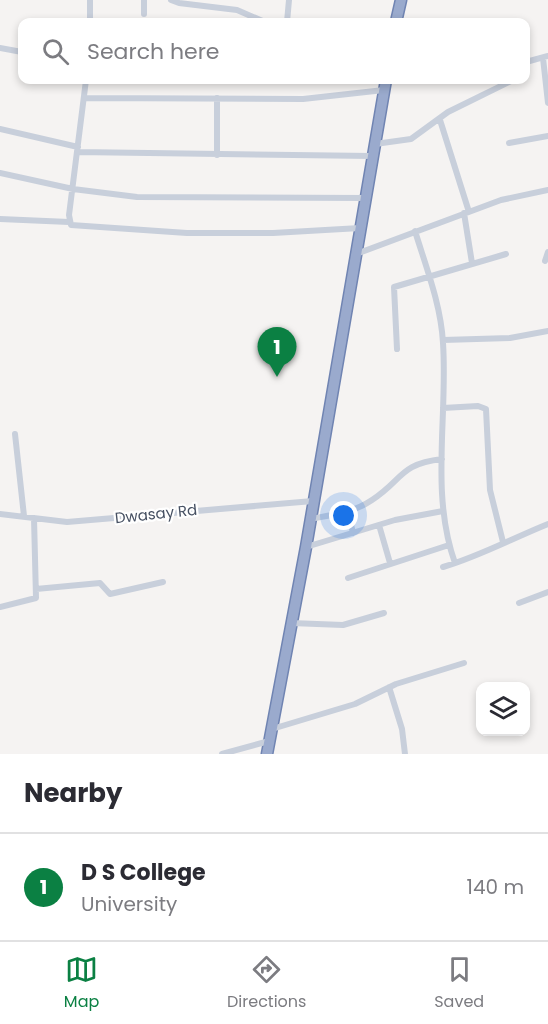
<!DOCTYPE html>
<html lang="en">
<head>
<meta charset="utf-8">
<style>
  :root { --surface:#fff; --page:#f2f2f3; --text:#2b2b33; --muted:#7c7c81; --line:#e1e1e2; --accent:#0b8043 }
  body { margin:0; font-family:Poppins,sans-serif; background:var(--page); color:var(--text) }
  .controls { position:absolute; right:18px; bottom:18px; display:grid; overflow:hidden; border-radius:12px; box-shadow:0 3px 9px #0003 }
  .controls button { width:54px; height:54px; display:grid; place-items:center; padding:0; border:0; border-bottom:2px solid var(--line); background:var(--surface); color:var(--text); font:30px sans-serif }
  .you { position:absolute; left:344px; top:516px; width:21px; height:21px; margin:-15px; border:4px solid #fff; border-radius:50%; background:#1a73e8; box-shadow:0 0 0 9px #1a73e833 }
  .badge { display:grid; place-items:center; width:39px; height:39px; border-radius:50%; background:var(--accent); color:#fff; font-size:20px; font-weight:700 }
  .pin { position:absolute; translate:-50% -50px; filter:drop-shadow(0 2px 3px #0008) }
  .pin::after { content:''; position:absolute; top:32px; width:21px; height:18px; background:inherit; clip-path:polygon(0 0,100% 0,50% 100%) }
  .list { margin:0; padding:0; list-style:none }
  h2 { display:flex; justify-content:space-between; align-items:center; height:78px; margin:0; padding:0 24px; font-size:26px }
  h2 small { font-size:20px; font-weight:400; color:var(--muted) }
  .list li { display:grid; grid-template-columns:39px 1fr auto; gap:18px; align-items:center; box-sizing:border-box; height:108px; padding:0 24px; border-top:2px solid var(--line) }
  .list b { display:block; font-size:22px; white-space:nowrap }
  .list p { margin:0; font-size:20px; white-space:nowrap; color:var(--muted) }
  .list em { font-size:20px; font-style:normal; color:var(--muted) }
  .icon { flex:none; width:33px; height:33px; fill:none; stroke:currentColor; stroke-width:2; stroke-linecap:round; stroke-linejoin:round }
  .map { position:relative; flex:none; width:548px; height:754px; overflow:hidden }
  .search { position:absolute; background:var(--surface); box-shadow:0 3px 9px #0003; left:18px; right:18px; top:18px; height:66px; display:flex; align-items:center; gap:15px; box-sizing:border-box; padding:0 21px; border-radius:12px; color:var(--muted); font-size:22px }
  .sheet { height:186px; background:var(--surface) }
  nav { display:flex; justify-content:space-around; align-items:center; box-sizing:border-box; height:84px; border-top:2px solid var(--line); background:var(--surface); font-size:16px; color:var(--muted) }
  nav a { display:grid; justify-items:center; gap:3px }
  nav .on { color:var(--accent) }
  .map>svg:first-child { display:block }
</style>
</head>
<body>
<div class="map">
<svg width="548" height="754" viewBox="0 0 548 754">
  <rect width="100%" height="100%" fill="#f5f3f2"/>
  <g fill="none" stroke-linecap="round" stroke-linejoin="round">
    <defs>
      <path id="trunk" d="M 396,22 L 401,0
        M 267,754 L 306,547 L 386,80"/>
    </defs>
    <use href="#trunk" stroke="#7084b2" stroke-width="13"/>
    <path stroke="#c8cfdb" stroke-width="6" d="M 90,0 L 90,22
      M 171,0 L 179,3 L 237,10 L 265,22
      M 144,14 L 144,0
      M 287,22 L 289,0
      M 0,48 L 22,52
      M 543,58 L 548,103
      M 526,62 L 548,56
      M 86,80 L 69,215 L 71,225 L 187,233 L 273,233 L 360,228
      M 84,98 L 303,99 L 384,90
      M 217,98 L 217,155
      M 440,120 L 469,212
      M 0,129 L 78,147
      M 509,143 L 548,136
      M 375,144 L 411,139 L 448,112 L 513,80
      M 77,152 L 372,156
      M 0,173 L 73,189 L 137,197 L 365,198
      M 464,213 L 472,263
      M 0,219 L 69,222
      M 415,231 C 426,267 441,305 443,343 C 448,416 430,493 455,563
      M 356,254 L 501,200 L 548,190
      M 545,261 L 548,252
      M 443,340 L 510,338 L 548,331
      M 397,349 L 394,287 L 506,254
      M 443,408 L 478,406 L 486,409 L 490,490 L 503,542
      M 15,434 L 24,516
      M 348,512 L 353,533
      M 0,514 L 67,522 L 313,501
      M 310,519 C 332,515 353,513 372,500 C 403,480 399,464 442,459
      M 379,525 L 390,563
      M 306,547 L 395,520 L 443,511
      M 443,567 C 478,557 513,538 548,524
      M 348,578 L 449,545
      M 36,589 L 100,583 L 110,594 L 163,582
      M 519,603 L 548,592
      M 0,607 L 36,598 L 34,518
      M 291,623 L 343,625 L 384,613
      M 389,687 L 402,729 L 405,754
      M 272,729 L 355,704 L 396,684 L 464,663
      M 222,754 L 269,741"/>
    <use href="#trunk" stroke="#9aaacd" stroke-width="10"/>
  </g>
  <g text-anchor="middle" stroke-width="4.5" stroke-linejoin="round" paint-order="stroke">
    <g font-size="15" fill="#475163" stroke="#fff">
      <text transform="translate(156 514) rotate(-6)" y="5">Dwasay Rd</text>
    </g>
  </g>
</svg>
<div class="controls">
<button><svg class="icon" aria-label="layers" viewBox="0 0 24 24"><path d="M12 4l9 5-9 5-9-5zM3 14l9 5 9-5"/></svg></button>
</div>
<div class="you"></div>
<div class="pin badge" style="left:277px;top:377px">1</div>
<div class="search"><svg class="icon" aria-label="search" viewBox="0 0 24 24"><circle cx="10" cy="10" r="6"/><path d="M15 15l6 6"/></svg>Search here</div>
</div>
<section class="sheet">
<h2>Nearby<small></small></h2>
<ul class="list">
<li><span class="badge">1</span><div><b>D S College</b><p>University</p></div><em>140 m</em></li>
</ul>
</section>
<nav>
<a class="on"><svg class="icon" aria-label="map" viewBox="0 0 24 24"><path d="M3 6l6-2 6 2 6-2v14l-6 2-6-2-6 2zM9 4v14M15 6v14"/></svg>Map</a>
<a><svg class="icon" aria-label="directions" viewBox="0 0 24 24"><path d="M12 3l9 9-9 9-9-9zM9 14v-3h6M13 9l2 2-2 2"/></svg>Directions</a>
<a><svg class="icon" aria-label="saved" viewBox="0 0 24 24"><path d="M7 4h10v16l-5-4-5 4z"/></svg>Saved</a>
</nav>
</body>
</html>
